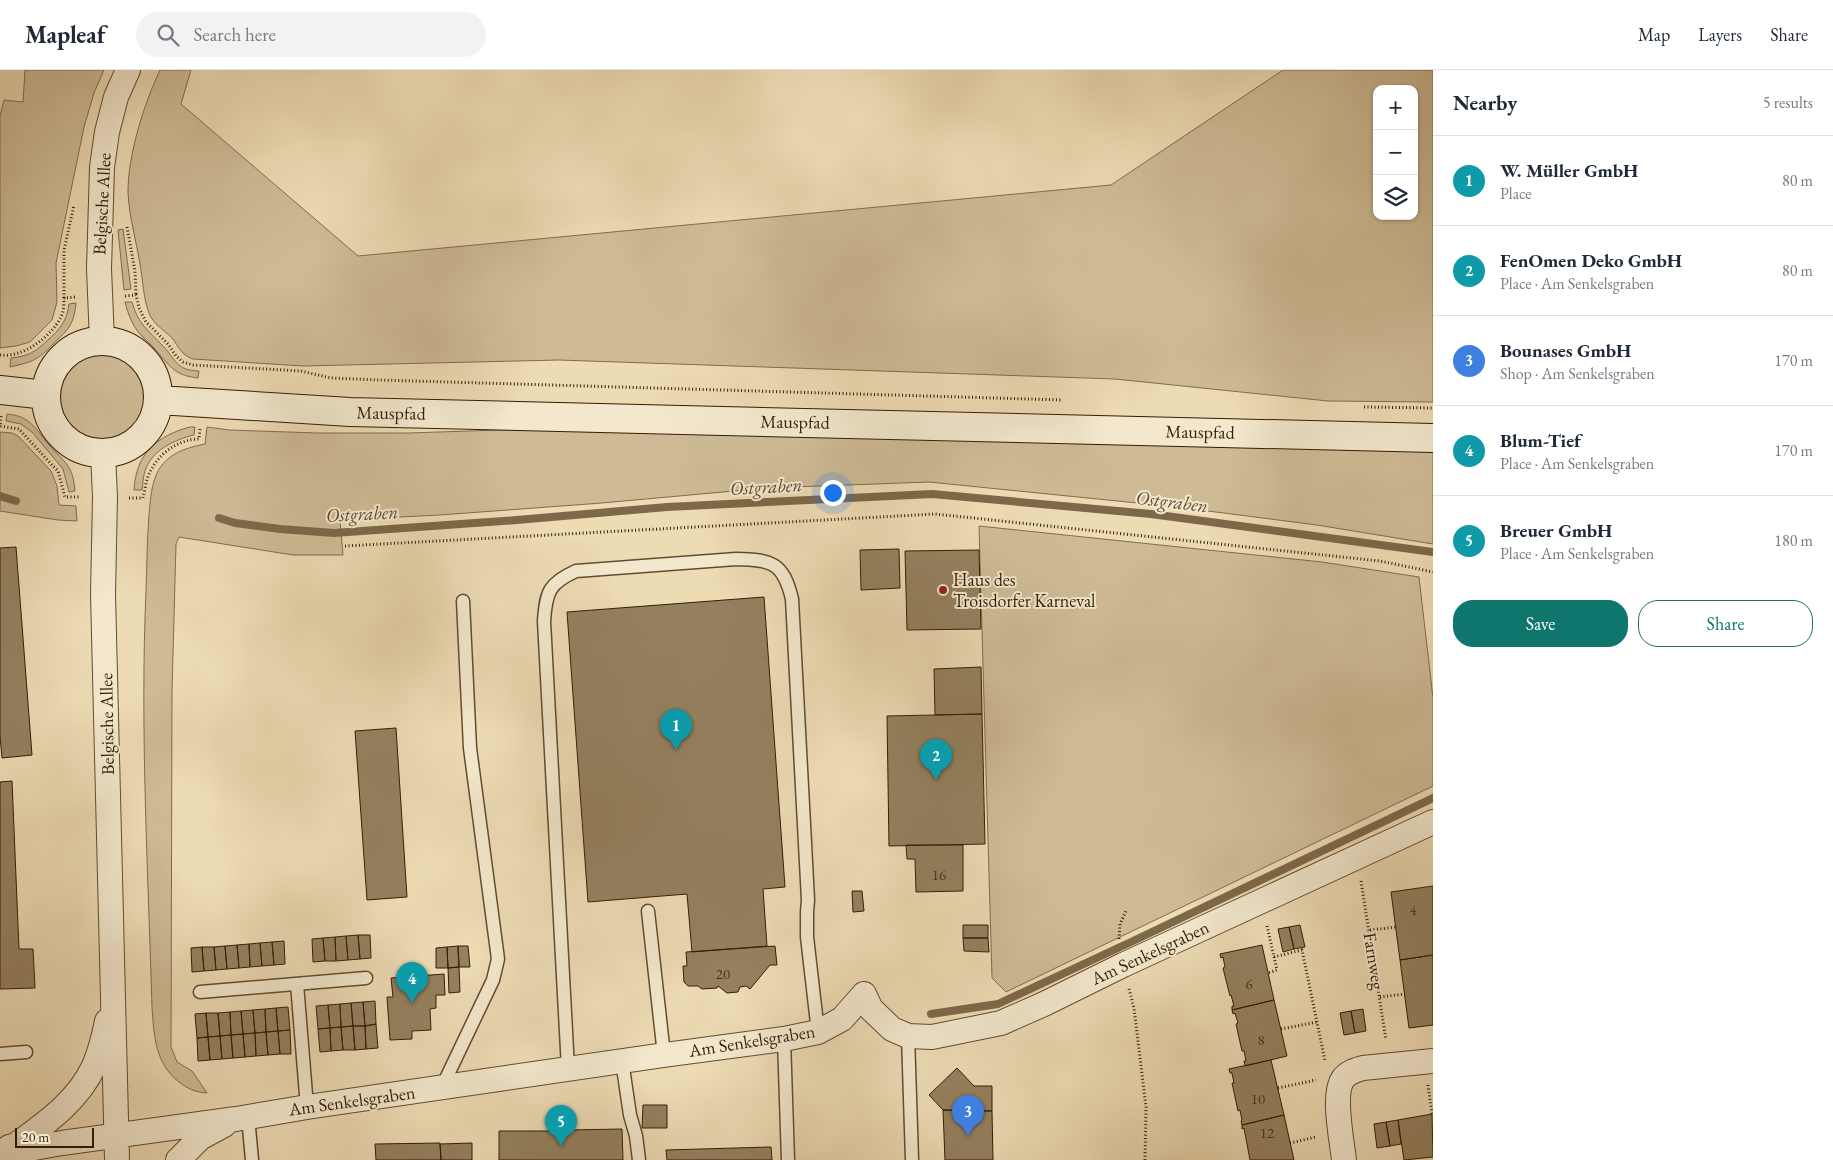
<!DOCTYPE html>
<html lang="en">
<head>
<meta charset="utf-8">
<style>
  :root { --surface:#fff; --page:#f2f2f3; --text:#1f2937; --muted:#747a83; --line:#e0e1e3; --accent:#0f766e }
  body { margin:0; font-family:"EB Garamond",serif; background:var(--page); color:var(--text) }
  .controls { position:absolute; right:15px; top:15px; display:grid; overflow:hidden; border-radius:10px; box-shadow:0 1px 4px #0004 }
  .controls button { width:45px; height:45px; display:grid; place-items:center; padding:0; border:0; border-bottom:1px solid var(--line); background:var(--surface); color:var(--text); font:25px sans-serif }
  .scale { position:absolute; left:15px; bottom:12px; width:79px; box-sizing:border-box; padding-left:5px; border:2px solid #341d03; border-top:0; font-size:14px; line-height:18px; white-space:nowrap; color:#341d03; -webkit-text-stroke:4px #f3e8ce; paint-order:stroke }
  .you { position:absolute; left:832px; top:422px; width:18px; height:18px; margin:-12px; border:4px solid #fff; border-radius:50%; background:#1a73e8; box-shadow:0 0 0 8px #1a73e833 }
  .badge { display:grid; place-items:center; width:32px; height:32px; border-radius:50%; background:var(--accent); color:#fff; font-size:16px; font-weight:700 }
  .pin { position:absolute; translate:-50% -41px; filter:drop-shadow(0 1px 2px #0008) }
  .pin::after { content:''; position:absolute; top:26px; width:18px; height:15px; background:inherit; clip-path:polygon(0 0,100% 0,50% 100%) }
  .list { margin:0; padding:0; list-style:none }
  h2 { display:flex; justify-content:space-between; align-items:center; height:65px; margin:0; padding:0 20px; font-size:21px }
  h2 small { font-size:16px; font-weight:400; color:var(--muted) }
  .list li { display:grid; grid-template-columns:32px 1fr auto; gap:15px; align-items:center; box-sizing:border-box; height:90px; padding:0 20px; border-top:1px solid var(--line) }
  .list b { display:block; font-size:19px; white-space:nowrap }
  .list p { margin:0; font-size:16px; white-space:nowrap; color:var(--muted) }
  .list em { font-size:16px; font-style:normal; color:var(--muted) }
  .actions { display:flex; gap:10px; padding:15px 20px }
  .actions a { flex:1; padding:11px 0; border:1px solid var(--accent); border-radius:20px; text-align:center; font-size:18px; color:var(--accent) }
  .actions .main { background:var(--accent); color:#fff }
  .icon { flex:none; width:28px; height:28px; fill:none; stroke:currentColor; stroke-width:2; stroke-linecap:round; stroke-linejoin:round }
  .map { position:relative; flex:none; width:1433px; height:1090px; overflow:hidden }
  header { display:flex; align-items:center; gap:30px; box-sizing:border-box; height:70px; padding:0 25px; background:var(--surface); border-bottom:1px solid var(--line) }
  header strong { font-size:24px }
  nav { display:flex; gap:28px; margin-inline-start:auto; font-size:18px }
  .search { width:350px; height:45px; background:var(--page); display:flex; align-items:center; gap:12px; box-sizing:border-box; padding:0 18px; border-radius:28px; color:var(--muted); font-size:19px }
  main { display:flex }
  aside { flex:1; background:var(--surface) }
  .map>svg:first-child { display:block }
</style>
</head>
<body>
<header>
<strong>Mapleaf</strong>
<div class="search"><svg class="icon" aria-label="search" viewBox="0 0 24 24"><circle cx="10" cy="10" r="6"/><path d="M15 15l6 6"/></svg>Search here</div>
<nav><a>Map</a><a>Layers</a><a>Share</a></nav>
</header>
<main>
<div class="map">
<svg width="1433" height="1090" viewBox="0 0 1433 1090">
  <rect width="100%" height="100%" fill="#eddbb4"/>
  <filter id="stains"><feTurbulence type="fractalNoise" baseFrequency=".004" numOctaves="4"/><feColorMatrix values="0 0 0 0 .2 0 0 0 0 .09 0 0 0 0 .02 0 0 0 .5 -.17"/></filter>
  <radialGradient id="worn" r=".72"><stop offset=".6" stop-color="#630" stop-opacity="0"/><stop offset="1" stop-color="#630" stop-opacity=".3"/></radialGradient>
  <path fill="#cebb96" stroke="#816c4c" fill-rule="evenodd" d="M 25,0 L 104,0 L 94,23 L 84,57 L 56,193 L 57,232 L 52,250 L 30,272 L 16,276 L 0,278 L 0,46 L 4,30 L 23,32 Z
    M 160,0 L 191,0 L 181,34 L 358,186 L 1111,115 L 1283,0 L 1433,0 L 1433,332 L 1328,331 L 1115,309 L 559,290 L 303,296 L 193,289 C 181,285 179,277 172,268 C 164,260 153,254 149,243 C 143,227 143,210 140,194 C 136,170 129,146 128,122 C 128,84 144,34 160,0 ZM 1377,19 L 1414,19 L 1414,146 L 1377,146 Z
    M 123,159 L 131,219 L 124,220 L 118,160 Z
    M 125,232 L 132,232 C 138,254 148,260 163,276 C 177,290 175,300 199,301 L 198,308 C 172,305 170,295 154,278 C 151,274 146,271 143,267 C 133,258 128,244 125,232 Z
    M 76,233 C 74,254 69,259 54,273 C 38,290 33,292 10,297 L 11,288 C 29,286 35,282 48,270 C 60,259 67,251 69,234 Z
    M60 326a43 43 0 1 1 86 0a43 43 0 1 1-86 0Z
    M 7,344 C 30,346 35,358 49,375 C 65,393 73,395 75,421 L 69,422 L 63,399 L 33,363 L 21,354 L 6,351 Z
    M 190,357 L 195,357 L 194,365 C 174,370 152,380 145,401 C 143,407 143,414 142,420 L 134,420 C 136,384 156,366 190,357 Z
    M 207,357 L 229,360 L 317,363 L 408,363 L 561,358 L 1433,381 L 1433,474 L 1317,455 L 1177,437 L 929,412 L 767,418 L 602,433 L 440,445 L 340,450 L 343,485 L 293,485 L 179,467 L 176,474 L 172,621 L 171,977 L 177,992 L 192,1001 L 207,1023 C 195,1022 188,1019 179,1012 C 155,994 154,965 152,937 C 148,799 140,659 146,521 C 147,495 147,470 149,445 C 150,433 151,419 155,408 C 163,385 184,378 205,374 Z
    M 0,362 L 12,363 L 18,366 L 51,401 L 57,416 L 59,435 L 76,436 L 77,451 L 58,450 L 0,441 Z
    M 979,456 L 1322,492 L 1419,507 L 1433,628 L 1433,716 L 1006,922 L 992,908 Z"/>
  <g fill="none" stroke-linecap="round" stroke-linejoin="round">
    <path stroke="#7d6849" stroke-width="8" d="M 0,426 L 16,431
      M 219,448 L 235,453 L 280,459 L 334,463 L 517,450 L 667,437 L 932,424 L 1151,444 L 1433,482
      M 931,944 L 998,934 L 1133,871 L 1433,728"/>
  </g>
  <path fill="#94805f" stroke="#341d03" d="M 16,477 L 32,685 L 2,688 L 0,666 L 0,478 Z
    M 899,479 L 900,518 L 861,520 L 860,480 Z
    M 979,480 L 981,559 L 907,560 L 905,481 Z
    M 764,527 L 785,817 L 763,819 L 767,876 L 692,882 L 687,824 L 588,832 L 567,542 Z
    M 981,597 L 982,644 L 935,645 L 934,599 Z
    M 982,644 L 985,774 L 889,776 L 887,646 Z
    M 396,658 L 407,827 L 367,830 L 355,661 Z
    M 12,711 L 19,879 L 33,879 L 35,918 L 0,919 L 0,712 Z
    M 906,775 L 963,775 L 963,821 L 916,822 L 915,789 L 907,789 Z
    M 1433,816 L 1433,885 L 1400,890 L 1391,822 Z
    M 852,821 L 862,821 L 864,841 L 853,842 Z
    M 963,855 L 988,855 L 988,868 L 963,868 Z
    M 1300,855 L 1305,877 L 1294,879 L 1289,857 Z
    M 1289,857 L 1294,879 L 1283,882 L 1278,859 Z
    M 358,865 L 360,889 L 348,890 L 346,866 Z
    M 358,865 L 370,865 L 371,888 L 360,889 Z
    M 346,866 L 348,890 L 336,891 L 335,867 Z
    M 335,867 L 336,891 L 325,891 L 323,868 Z
    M 323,868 L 325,891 L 313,892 L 312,869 Z
    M 963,868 L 988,868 L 989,882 L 964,881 Z
    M 284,871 L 285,894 L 274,895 L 272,872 Z
    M 272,872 L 274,895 L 262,896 L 260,873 Z
    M 260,873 L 262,896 L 250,897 L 249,874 Z
    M 249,874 L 250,897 L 239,898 L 237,875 Z
    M 237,875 L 239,898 L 227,899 L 225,876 Z
    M 1262,875 L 1274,930 L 1232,940 L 1232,936 L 1234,936 L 1231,925 L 1230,926 L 1223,898 L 1225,897 L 1223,887 L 1221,888 L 1220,884 Z
    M 225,876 L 227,899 L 216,900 L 214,877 Z
    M 458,876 L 459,897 L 448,898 L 447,877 Z
    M 458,876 L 468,876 L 470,897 L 459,897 Z
    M 775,876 L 777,895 L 770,895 L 750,919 L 746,916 L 740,917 L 738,922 L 727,923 L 718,916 L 717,918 L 702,919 L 698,916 L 688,916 L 684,912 L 683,896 L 687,896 L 686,882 Z
    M 202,877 L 204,901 L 192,902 L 191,878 Z
    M 202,877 L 214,877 L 216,900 L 204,901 Z
    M 447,877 L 448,898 L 436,898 L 436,878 Z
    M 1433,885 L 1433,955 L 1409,958 L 1400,890 Z
    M 459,897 L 460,922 L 449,923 L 448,898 Z
    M 444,904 L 445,925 L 436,925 L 436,938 L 430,939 L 431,960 L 412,961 L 412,969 L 390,970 L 387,927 L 393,927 L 391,908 Z
    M 1274,930 L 1287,986 L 1245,996 L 1244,991 L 1246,991 L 1244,981 L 1242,981 L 1236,954 L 1238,953 L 1235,943 L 1233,944 L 1232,940 Z
    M 375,931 L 376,954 L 365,956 L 363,932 Z
    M 363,932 L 365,956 L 353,956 L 351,933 Z
    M 351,933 L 353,956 L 341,957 L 340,934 Z
    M 340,934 L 341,957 L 330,958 L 328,935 Z
    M 328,935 L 330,958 L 318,959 L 316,936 Z
    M 288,937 L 290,960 L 278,961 L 276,938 Z
    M 276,938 L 278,961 L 266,962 L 265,939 Z
    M 265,939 L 266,962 L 255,963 L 253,940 Z
    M 1363,939 L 1366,961 L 1355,963 L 1351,941 Z
    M 253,940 L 255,963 L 243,964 L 241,941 Z
    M 241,941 L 243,964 L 231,965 L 230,942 Z
    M 1351,941 L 1355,963 L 1344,965 L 1340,943 Z
    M 230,942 L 231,965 L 220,966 L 218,943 Z
    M 206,943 L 208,967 L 197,968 L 195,944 Z
    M 206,943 L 218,943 L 220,966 L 208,967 Z
    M 376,954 L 378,978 L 366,979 L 365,956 Z
    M 353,956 L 365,956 L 366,979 L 355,980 Z
    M 353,956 L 355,980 L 343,980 L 341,957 Z
    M 341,957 L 343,980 L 331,981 L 330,958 Z
    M 330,958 L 331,981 L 320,982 L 318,959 Z
    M 290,960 L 291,984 L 280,984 L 278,961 Z
    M 278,961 L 280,984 L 268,985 L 266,962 Z
    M 266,962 L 268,985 L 256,986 L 255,963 Z
    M 255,963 L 256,986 L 245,987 L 243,964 Z
    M 243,964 L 245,987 L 233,988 L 231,965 Z
    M 231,965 L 233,988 L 222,989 L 220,966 Z
    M 220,966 L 222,989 L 210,990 L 208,967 Z
    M 208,967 L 210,990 L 198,991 L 197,968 Z
    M 1271,990 L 1284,1045 L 1242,1055 L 1241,1051 L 1242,1050 L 1240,1040 L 1238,1041 L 1232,1013 L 1234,1013 L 1232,1003 L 1230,1003 L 1229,999 Z
    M 957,998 L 974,1016 L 992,1016 L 992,1041 L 943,1040 L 929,1025 Z
    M 643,1035 L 667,1035 L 667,1058 L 642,1058 Z
    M 943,1040 L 992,1041 L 993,1090 L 945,1090 Z
    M 1432,1044 L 1433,1087 L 1404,1090 L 1398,1050 Z
    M 1284,1045 L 1294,1090 L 1250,1090 L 1244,1058 L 1242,1059 L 1242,1055 Z
    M 1398,1050 L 1401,1074 L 1390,1076 L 1386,1052 Z
    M 1386,1052 L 1390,1076 L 1377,1078 L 1374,1054 Z
    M 554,1054 L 567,1054 L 567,1060 L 622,1059 L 623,1090 L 499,1090 L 499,1061 L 554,1061 Z
    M 440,1073 L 441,1090 L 376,1090 L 375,1074 Z
    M 472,1073 L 472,1090 L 441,1090 L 440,1074 Z
    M 771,1077 L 772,1090 L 667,1090 L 666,1080 Z"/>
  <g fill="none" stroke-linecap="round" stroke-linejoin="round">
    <defs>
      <path id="lane" d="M 648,841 L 664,985
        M 297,914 L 307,1037
        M 200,922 L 366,908
        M 908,966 L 912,1090
        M 784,969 L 788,1090
        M 0,984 L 26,982
        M 622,991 L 630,1045 L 636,1066 L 639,1090
        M 568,999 L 544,551 C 546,522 549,513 576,501 L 736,489 C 772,490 783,492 792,529 L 808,830 L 807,842 L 807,867 L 818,962
        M 442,1017 L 493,910 L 498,889 L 470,678 L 463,531
        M 248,1047 L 252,1090"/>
      <path id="street" d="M 102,271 L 99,199 L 102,97 L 107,62 L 116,27 L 128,0
        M 103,384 L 105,427 L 103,524 L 117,1090
        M 9,1077 L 16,1075 C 46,1053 78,1031 94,996 C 100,982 104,966 107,951
        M 0,1084 L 62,1073 L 236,1049 L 307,1037 L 664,985 L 784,969 L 818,962 L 842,949 L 864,924 L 871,939 L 892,959 L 908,966 L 932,967 L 1001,953 L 1044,934 L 1123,895 L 1433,752
        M 178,1090 L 200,1068 L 224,1055
        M 1344,1090 C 1342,1071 1332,1024 1343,1009 C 1348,1002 1356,1000 1363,998 L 1433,991"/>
      <path id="secondary" d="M46 327a56 56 0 1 1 112 0a56 56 0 1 1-112 0Z
        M 0,320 L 46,325
        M 158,330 L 350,342 L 1433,368"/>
    </defs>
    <use href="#lane" stroke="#624c2f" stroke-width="15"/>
    <use href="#street" stroke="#624c2f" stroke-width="26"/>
    <use href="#secondary" stroke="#341d03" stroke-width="30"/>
    <path stroke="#341d03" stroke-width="3" stroke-dasharray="1 2.5" stroke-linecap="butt" d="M 127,157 L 135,201 L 136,225
      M 125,226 L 136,225 L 139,238 L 146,252 L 168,274 L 176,286 L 183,292 L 193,295 L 301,301 L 331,308 L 380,310 L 1063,330
      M 64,228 L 64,180 L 74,135
      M 0,285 C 23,288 51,267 61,247 C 64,241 64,234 64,228 L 76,227
      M 1364,337 L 1433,338
      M 1,346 L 0,356 L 19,359 L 52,395 L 58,401 L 65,427 L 80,427
      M 129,428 L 143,428 C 145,420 146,409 150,402 C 159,383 179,369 199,369 L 200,359
      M 345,476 L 935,444 L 1380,491 L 1433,502
      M 1361,811 L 1386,970
      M 1267,856 L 1277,900 L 1268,903
      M 1370,860 L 1396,857
      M 1119,869 L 1120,854 L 1126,841
      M 1274,887 L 1302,880 L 1325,991
      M 1129,919 L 1134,938 L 1146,1037 L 1145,1090
      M 1380,927 L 1405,924
      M 1281,959 L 1317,952
      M 1428,1015 L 1432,1044
      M 1278,1018 L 1316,1010
      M 1290,1073 L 1316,1067"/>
    <use href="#lane" stroke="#f3e8ce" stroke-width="12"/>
    <use href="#street" stroke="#f3e8ce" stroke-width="24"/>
    <use href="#secondary" stroke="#f3e8ce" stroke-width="28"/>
  </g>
  <circle fill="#8f2418" stroke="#f3e8ce" stroke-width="2" cx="943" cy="520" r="5"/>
  <g text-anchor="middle" stroke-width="4" stroke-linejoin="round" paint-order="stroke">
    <g font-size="15" fill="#4c361a">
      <text x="939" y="810">16</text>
      <text x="1413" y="845">4</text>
      <text x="723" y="909">20</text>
      <text x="1249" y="919">6</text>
      <text x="1261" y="975">8</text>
      <text x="1258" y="1034">10</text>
      <text x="1267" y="1068">12</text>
    </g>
    <g font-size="18" fill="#341d03" stroke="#f3e8ce">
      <text transform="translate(102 134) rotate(-87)" y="6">Belgische Allee</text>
      <text transform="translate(391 343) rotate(1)" y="6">Mauspfad</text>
      <text transform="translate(795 352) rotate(1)" y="6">Mauspfad</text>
      <text transform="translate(1200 362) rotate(1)" y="6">Mauspfad</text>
      <text transform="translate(107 654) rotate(-91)" y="6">Belgische Allee</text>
      <text transform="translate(1150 883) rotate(-25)" y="6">Am Senkelsgraben</text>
      <text transform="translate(1374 891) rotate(81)" y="6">Farnweg</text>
      <text transform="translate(752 971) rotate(-9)" y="6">Am Senkelsgraben</text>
      <text transform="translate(352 1031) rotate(-8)" y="6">Am Senkelsgraben</text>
    </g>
    <g font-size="18" fill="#341d03" stroke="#f3e8ce" text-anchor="start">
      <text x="953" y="516">Haus des<tspan x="953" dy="21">Troisdorfer Karneval</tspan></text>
    </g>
    <g font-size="19" font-style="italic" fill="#5f492c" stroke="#f3e8ce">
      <text transform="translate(766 416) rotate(-3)" y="7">Ostgraben</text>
      <text transform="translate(1172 431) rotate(7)" y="7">Ostgraben</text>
      <text transform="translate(362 443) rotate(-3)" y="7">Ostgraben</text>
    </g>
  </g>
  <rect width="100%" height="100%" filter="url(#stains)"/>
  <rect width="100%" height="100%" fill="url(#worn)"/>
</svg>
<div class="controls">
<button>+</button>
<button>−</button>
<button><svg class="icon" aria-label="layers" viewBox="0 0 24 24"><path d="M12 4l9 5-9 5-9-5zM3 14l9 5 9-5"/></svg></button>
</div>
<div class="scale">20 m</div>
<div class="you"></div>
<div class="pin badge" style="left:676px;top:680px;background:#0f9aa8">1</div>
<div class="pin badge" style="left:936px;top:710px;background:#0f9aa8">2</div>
<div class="pin badge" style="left:968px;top:1066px;background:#3f7fe0">3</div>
<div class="pin badge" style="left:412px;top:933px;background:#0f9aa8">4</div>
<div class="pin badge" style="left:561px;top:1076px;background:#0f9aa8">5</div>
</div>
<aside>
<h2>Nearby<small>5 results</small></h2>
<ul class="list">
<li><span class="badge" style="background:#0f9aa8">1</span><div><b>W. Müller GmbH</b><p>Place</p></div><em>80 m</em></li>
<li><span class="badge" style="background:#0f9aa8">2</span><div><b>FenOmen Deko GmbH</b><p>Place · Am Senkelsgraben</p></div><em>80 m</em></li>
<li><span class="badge" style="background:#3f7fe0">3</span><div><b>Bounases GmbH</b><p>Shop · Am Senkelsgraben</p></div><em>170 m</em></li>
<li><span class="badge" style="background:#0f9aa8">4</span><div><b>Blum-Tief</b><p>Place · Am Senkelsgraben</p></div><em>170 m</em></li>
<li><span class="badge" style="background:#0f9aa8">5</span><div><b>Breuer GmbH</b><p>Place · Am Senkelsgraben</p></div><em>180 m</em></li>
</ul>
<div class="actions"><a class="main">Save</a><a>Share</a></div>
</aside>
</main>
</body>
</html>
